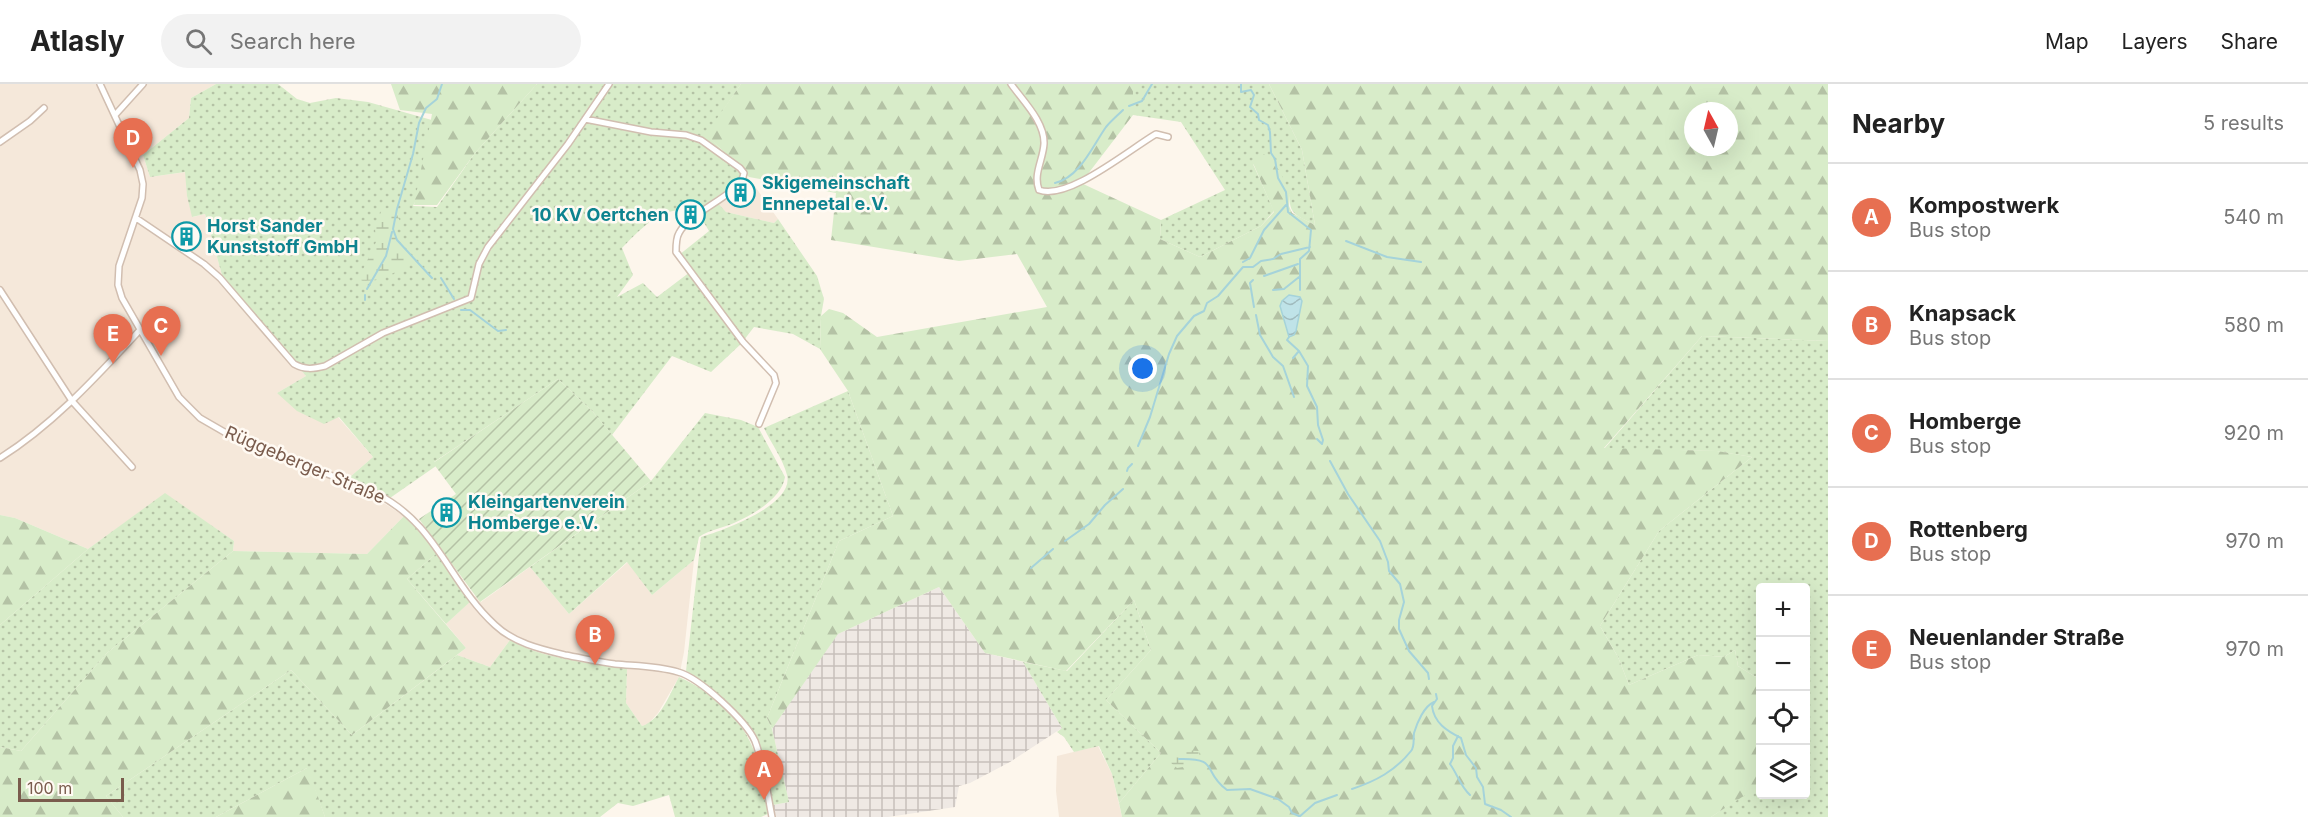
<!DOCTYPE html>
<html lang="en">
<head>
<meta charset="utf-8">
<style>
  :root { --surface:#fff; --page:#f2f2f2; --text:#222; --muted:#767676; --line:#e0e0e0; --accent:#e76f51 }
  body { margin:0; font-family:Inter,sans-serif; background:var(--page); color:var(--text) }
  .controls { position:absolute; right:18px; bottom:18px; display:grid; overflow:hidden; border-radius:6px; box-shadow:0 6px 24px #0002 }
  .controls button { width:54px; height:54px; display:grid; place-items:center; padding:0; border:0; border-bottom:2px solid var(--line); background:var(--surface); color:var(--text); font:30px sans-serif }
  .compass { position:absolute; left:1684px; top:18px; width:54px; height:54px; border-radius:50%; background:var(--surface); box-shadow:0 6px 24px #0002; rotate:352deg }
  .scale { position:absolute; left:18px; bottom:15px; width:106px; box-sizing:border-box; padding-left:6px; border:3px solid #7a5c4d; border-top:0; font-size:16px; line-height:21px; white-space:nowrap; color:#7a5c4d; -webkit-text-stroke:4px #fffaf3; paint-order:stroke }
  .you { position:absolute; left:1143px; top:285px; width:21px; height:21px; margin:-15px; border:4px solid #fff; border-radius:50%; background:#1a73e8; box-shadow:0 0 0 9px #1a73e833 }
  .badge { display:grid; place-items:center; width:39px; height:39px; border-radius:50%; background:var(--accent); color:#fff; font-size:20px; font-weight:700 }
  .pin { position:absolute; translate:-50% -50px; filter:drop-shadow(0 2px 3px #0008) }
  .pin::after { content:''; position:absolute; top:32px; width:21px; height:18px; background:inherit; clip-path:polygon(0 0,100% 0,50% 100%) }
  .list { margin:0; padding:0; list-style:none }
  h2 { display:flex; justify-content:space-between; align-items:center; height:78px; margin:0; padding:0 24px; font-size:26px }
  h2 small { font-size:20px; font-weight:400; color:var(--muted) }
  .list li { display:grid; grid-template-columns:39px 1fr auto; gap:18px; align-items:center; box-sizing:border-box; height:108px; padding:0 24px; border-top:2px solid var(--line) }
  .list b { display:block; font-size:22px; white-space:nowrap }
  .list p { margin:0; font-size:20px; white-space:nowrap; color:var(--muted) }
  .list em { font-size:20px; font-style:normal; color:var(--muted) }
  .icon { flex:none; width:33px; height:33px; fill:none; stroke:currentColor; stroke-width:2; stroke-linecap:round; stroke-linejoin:round }
  .map { position:relative; flex:none; width:1828px; height:733px; overflow:hidden }
  header { display:flex; align-items:center; gap:36px; box-sizing:border-box; height:84px; padding:0 30px; background:var(--surface); border-bottom:2px solid var(--line) }
  header strong { font-size:28px }
  nav { display:flex; gap:33px; margin-inline-start:auto; font-size:21px }
  .search { width:420px; height:54px; background:var(--page); display:flex; align-items:center; gap:15px; box-sizing:border-box; padding:0 21px; border-radius:33px; color:var(--muted); font-size:22px }
  main { display:flex }
  aside { flex:1; background:var(--surface) }
  .map>svg:first-child { display:block }
</style>
</head>
<body>
<header>
<strong>Atlasly</strong>
<div class="search"><svg class="icon" aria-label="search" viewBox="0 0 24 24"><circle cx="10" cy="10" r="6"/><path d="M15 15l6 6"/></svg>Search here</div>
<nav><a>Map</a><a>Layers</a><a>Share</a></nav>
</header>
<main>
<div class="map">
<svg width="1828" height="733" viewBox="0 0 1828 733">
  <defs>
    <pattern id="industrial-grid" width="8" height="8" patternUnits="userSpaceOnUse" patternTransform="scale(1.5)"><rect width="8" height="8" fill="#efe9e4"/><path d="M0 4h8M4 0v8" fill="none" stroke="#c7c0bb"/></pattern>
    <pattern id="grass-dots" width="8" height="8" patternUnits="userSpaceOnUse" patternTransform="scale(1.5)"><rect width="8" height="8" fill="#d8ecc9"/><path d="M2 2h.1M6 6h.1" fill="none" stroke="#b4c2a5" stroke-width="1.8" stroke-linecap="round"/></pattern>
    <pattern id="forest-firs" width="22" height="20" patternUnits="userSpaceOnUse" patternTransform="scale(1.5)"><rect width="22" height="20" fill="#d8ecc9"/><path d="M5 1l3.5 6h-7zM16 11l3.5 6h-7z" fill="#b4c2a5"/></pattern>
    <pattern id="wetland-marsh" width="20" height="14" patternUnits="userSpaceOnUse" patternTransform="scale(1.5)"><rect width="20" height="14" fill="#d8ecc9"/><path d="M1 5h8M5 5V1M11 12h8M15 12V8" fill="none" stroke="#b4c2a5"/></pattern>
    <pattern id="garden-furrows" width="10" height="10" patternUnits="userSpaceOnUse" patternTransform="scale(1.5)"><rect width="10" height="10" fill="#d8ecc9"/><path d="M-1 1l2-2M0 10L10 0M9 11l2-2" fill="none" stroke="#b4c2a5"/></pattern>
    <pattern id="water-waves" width="16" height="10" patternUnits="userSpaceOnUse" patternTransform="scale(1.5)"><rect width="16" height="10" fill="#bfe3e8"/><path d="M0 5q4-4 8 0t8 0" fill="none" stroke="#a0bbbe"/></pattern>
  </defs>
  <rect width="100%" height="100%" fill="#fdf6ec"/>
  <path fill="#f5e8da" d="M 0,0 L 216,0 L 191,14 L 189,34 L 143,71 L 150,93 L 186,88 L 187,112 L 193,133 L 205,130 L 222,191 L 306,292 L 277,309 L 338,333 L 373,373 L 350,393 L 349,402 L 371,411 L 404,432 L 367,470 L 233,467 L 234,457 L 165,410 L 88,465 L 15,434 L 0,431 Z
    M 740,96 L 754,101 L 778,135 L 774,139 L 726,128 L 713,115 Z
    M 694,476 L 684,568 L 679,593 L 658,629 L 648,640 L 642,642 L 626,619 L 627,584 L 588,579 L 531,565 L 510,556 L 490,583 L 457,571 L 466,564 L 446,540 L 476,512 L 481,518 L 530,483 L 569,530 L 628,478 L 652,511 Z
    M 1098,662 L 1112,690 L 1122,733 L 1059,733 L 1056,707 L 1057,672 Z"/>
  <path fill="url(#industrial-grid)" d="M 939,503 L 985,569 L 1023,578 L 1062,644 L 1010,678 L 970,699 L 959,702 L 955,723 L 888,733 L 776,733 L 773,721 L 789,718 L 772,645 L 832,555 L 838,550 Z"/>
  <path fill="url(#grass-dots)" d="M 216,0 L 278,0 L 297,15 L 310,19 L 336,14 L 368,18 L 453,42 L 413,122 L 437,123 L 475,69 L 537,0 L 741,0 L 707,50 L 754,101 L 740,96 L 714,115 L 726,128 L 774,139 L 778,135 L 817,192 L 824,215 L 821,232 L 820,265 L 793,250 L 754,243 L 744,256 L 679,171 L 709,147 L 697,127 C 665,119 642,143 622,164 L 633,191 L 617,213 L 643,199 L 657,213 L 690,188 L 742,259 L 711,288 L 672,272 L 612,351 L 592,327 L 558,295 L 434,378 L 436,382 L 390,414 L 382,408 L 350,397 L 350,393 L 373,373 L 339,333 L 324,340 L 297,327 L 277,309 L 306,292 L 222,191 L 205,130 L 192,133 L 187,112 L 185,88 L 150,93 L 143,71 L 189,34 L 191,14 Z
    M 1133,0 L 1269,0 L 1302,66 L 1315,141 C 1299,132 1288,132 1290,111 L 1253,80 L 1274,127 L 1261,142 L 1200,173 L 1160,155 L 1161,136 L 1225,106 L 1181,38 L 1133,31 Z
    M 1702,252 L 1828,257 L 1828,733 L 1711,733 L 1753,705 L 1774,715 L 1775,711 L 1806,710 L 1806,503 L 1760,503 L 1760,594 L 1754,592 L 1738,582 L 1735,566 L 1724,573 L 1698,571 L 1629,601 L 1618,573 L 1600,542 L 1659,447 L 1752,373 L 1716,367 L 1604,365 Z
    M 848,307 L 893,432 L 839,457 L 767,634 L 772,645 L 789,718 L 773,721 C 769,701 767,680 760,662 C 752,637 709,599 686,587 L 701,453 C 722,447 795,421 787,391 C 783,375 771,359 764,344 Z
    M 705,329 L 741,336 L 758,343 L 785,393 C 782,414 753,431 734,439 C 723,444 709,446 699,453 L 694,476 L 652,511 L 627,478 L 569,530 L 530,483 L 651,397 Z
    M 165,409 L 234,457 L 233,467 L 107,569 L 21,667 L 0,663 L 0,541 L 88,465 Z
    M 437,469 L 471,517 L 446,540 L 407,495 Z
    M 1134,516 L 1151,566 L 1106,616 L 1161,669 L 1119,719 L 1112,690 L 1099,662 L 1074,668 L 1064,653 L 1057,648 L 1062,644 L 1023,578 L 1067,587 Z
    M 510,556 C 539,574 594,580 627,584 L 626,619 L 642,642 C 661,636 670,609 679,593 C 707,605 740,632 752,662 C 761,682 764,708 768,730 L 761,733 L 675,733 L 669,711 L 633,722 L 618,719 L 600,733 L 325,733 L 307,684 L 216,733 L 123,733 L 106,712 L 291,586 L 352,651 L 457,571 L 490,583 Z"/>
  <path fill="url(#forest-firs)" fill-rule="evenodd" d="M 391,0 L 537,0 L 475,69 L 437,121 L 414,121 L 432,30 L 400,26 Z
    M 741,0 L 1133,0 L 1133,31 L 1081,99 L 1161,136 L 1160,155 L 1200,173 L 1261,142 L 1274,128 L 1253,79 L 1264,70 L 1280,87 L 1290,111 L 1289,122 L 1292,129 L 1315,141 L 1302,66 L 1269,0 L 1828,0 L 1828,257 L 1702,252 L 1604,364 L 1717,367 L 1752,373 L 1659,447 L 1600,542 L 1618,573 L 1629,601 L 1698,571 L 1724,573 L 1735,566 L 1738,582 L 1754,592 L 1760,594 L 1760,709 L 1753,706 L 1711,733 L 1122,733 L 1119,719 L 1161,669 L 1106,616 L 1151,566 L 1134,516 L 1066,587 L 985,569 L 939,503 L 838,550 L 772,645 L 767,634 L 839,457 L 893,432 L 848,307 L 820,265 L 821,232 L 829,225 L 843,229 L 877,253 L 1047,223 L 1017,170 L 959,177 L 831,156 L 836,109 L 749,93 L 706,50 ZM 1693,27 L 1729,27 L 1729,63 L 1693,63 Z
    M 0,431 L 15,434 L 88,465 L 0,541 Z
    M 404,432 L 418,445 L 437,469 L 407,495 L 466,564 L 352,651 L 291,586 L 106,712 L 123,733 L 0,733 L 0,663 L 21,667 L 107,569 L 233,467 L 367,470 Z
    M 308,684 L 325,733 L 216,733 L 307,684 Z"/>
  <path fill="url(#wetland-marsh)" d="M 394,124 L 402,142 L 393,146 L 397,156 L 415,176 C 398,187 379,200 358,196 L 376,158 L 375,144 L 382,125 Z
    M 1173,666 L 1200,667 L 1196,681 L 1177,684 L 1166,675 Z"/>
  <path fill="url(#garden-furrows)" d="M 558,295 L 592,327 L 651,397 L 480,518 L 419,435 L 456,410 L 433,379 Z"/>
  <path fill="url(#water-waves)" stroke="#a5d3da" stroke-width="1.5" d="M 1289,211 L 1300,213 L 1302,217 L 1296,247 L 1294,251 L 1289,253 L 1280,222 L 1282,217 Z"/>
  <g fill="none" stroke-linecap="round" stroke-linejoin="round">
    <path stroke="#a5d3da" stroke-width="2" d="M 1241,0 L 1241,8 L 1251,6 L 1254,11 L 1250,23 L 1258,30 L 1259,36 L 1268,41 L 1270,48 L 1271,69 L 1275,75 L 1278,94 L 1286,108 L 1288,128 L 1311,146 L 1309,167 L 1300,175 L 1300,206
      M 1129,22 L 1142,17 L 1152,0
      M 1055,99 C 1080,93 1092,63 1106,43 C 1111,37 1117,32 1123,26
      M 1346,157 L 1387,173 L 1421,178
      M 1243,178 L 1250,174 L 1264,146 L 1286,121
      M 1264,192 L 1298,180
      M 432,194 L 397,156 L 393,145 L 397,125 L 413,70 L 419,39 L 426,24 L 437,15 L 442,0
      M 441,194 L 454,215
      M 1253,196 L 1250,199 L 1254,223
      M 367,205 L 386,172 L 392,148
      M 1273,206 L 1284,205 L 1299,193
      M 365,216 L 365,211
      M 461,226 L 470,226 L 498,247 L 506,246
      M 1256,231 L 1260,251 L 1273,273 L 1283,282 L 1294,313
      M 1289,253 L 1287,256 L 1299,267 L 1308,282 L 1307,302 L 1317,323 L 1318,341 L 1323,356 L 1322,360
      M 1293,274 L 1299,267
      M 1317,355 L 1322,360
      M 1138,362 L 1150,333 L 1169,270 L 1177,252 L 1194,232 L 1204,227 L 1207,219 L 1218,212 L 1243,183 L 1253,183 L 1261,177 L 1273,175 L 1281,170 L 1310,163
      M 1330,377 L 1348,410 L 1380,457 L 1388,478 L 1389,487 L 1400,500 L 1404,518 L 1399,536 L 1399,545 L 1409,567 L 1428,589 L 1429,595
      M 1127,387 L 1128,384 L 1132,380
      M 1065,457 L 1089,440 L 1105,421 L 1123,405
      M 1031,484 L 1053,465
      M 1436,610 L 1437,615 L 1432,622 C 1434,639 1447,647 1461,654 L 1466,671 L 1476,684 L 1477,693 L 1483,703 L 1485,720 L 1501,726 L 1511,733
      M 1458,652 L 1453,662 L 1453,674 L 1450,680 C 1458,691 1460,702 1470,711
      M 1179,675 C 1221,674 1201,687 1227,706 L 1250,705 L 1278,715 L 1289,723 L 1292,729 L 1299,732
      M 1352,705 C 1376,697 1395,687 1411,667 C 1415,662 1413,656 1414,649 C 1417,639 1424,622 1434,618
      M 1299,733 L 1315,719 L 1337,711"/>
    <defs>
      <path id="street" d="M 100,0 L 140,86 L 143,100 L 142,114 L 119,182 L 118,201 L 122,214 L 179,313 L 200,334 L 226,349 L 377,410 C 437,440 449,499 495,541 C 514,559 540,565 565,571 C 582,574 598,578 615,580 C 636,582 658,582 678,588 C 700,594 746,637 755,657 C 764,681 767,708 772,733
        M 1011,0 C 1023,17 1045,38 1044,60 C 1043,76 1033,90 1039,106 C 1068,117 1130,65 1156,50 L 1168,53
        M 115,31 L 143,0
        M 585,35 L 651,48 L 686,51 L 701,56 L 740,84 L 744,89 C 742,110 690,127 679,149 C 676,154 676,162 676,168 L 743,258 L 774,291 L 776,299 L 759,340
        M 0,58 L 30,37 L 44,24
        M 136,134 L 204,180 L 220,194 L 294,280 C 305,286 313,285 325,282 L 383,249 L 471,214 L 479,180 L 488,163 L 568,60 L 609,0
        M 0,206 L 72,317 L 132,383
        M 0,374 C 54,340 97,292 140,246"/>
    </defs>
    <use href="#street" stroke="#d1beb0" stroke-width="8"/>
    <use href="#street" stroke="#fff" stroke-width="5"/>
  </g>
  <defs>
    <symbol id="building-ring" viewBox="-11 -11 22 22"><circle r="9.5" fill="#fffaf3" stroke="#0f9aa8" stroke-width="1.5"/><path d="M-4-6H4V6H1V3H-1V6H-4ZM-2.5-4.3h1.7v1.8h-1.7ZM.8-4.3h1.7v1.8H.8ZM-2.5-1h1.7V.8h-1.7ZM.8-1h1.7V.8H.8Z" fill="#0f9aa8"/></symbol>
  </defs>
  <g fill-rule="evenodd">
    <use href="#building-ring" x="724" y="92" width="33" height="33"/>
    <use href="#building-ring" x="674" y="114" width="33" height="33"/>
    <use href="#building-ring" x="170" y="136" width="33" height="33"/>
    <use href="#building-ring" x="430" y="412" width="33" height="33"/>
  </g>
  <g text-anchor="middle" stroke-width="5" stroke-linejoin="round" paint-order="stroke">
    <g font-size="18" font-weight="bold" fill="#0d838f" stroke="#fffaf3" text-anchor="start">
      <text x="762" y="105">Skigemeinschaft<tspan x="762" dy="21">Ennepetal e.V.</tspan></text>
      <text x="669" y="137" text-anchor="end">10 KV Oertchen</text>
      <text x="207" y="148">Horst Sander<tspan x="207" dy="21">Kunststoff GmbH</tspan></text>
      <text x="468" y="424">Kleingartenverein<tspan x="468" dy="21">Homberge e.V.</tspan></text>
    </g>
    <g font-size="18" fill="#7a5c4d" stroke="#fffaf3">
      <text transform="translate(305 381) rotate(23)" y="6">Rüggeberger Straße</text>
    </g>
  </g>
</svg>
<div class="controls">
<button>+</button>
<button>−</button>
<button><svg class="icon" aria-label="locate" viewBox="0 0 24 24"><circle cx="12" cy="12" r="6"/><path d="M12 2v4M12 18v4M2 12h4M18 12h4"/></svg></button>
<button><svg class="icon" aria-label="layers" viewBox="0 0 24 24"><path d="M12 4l9 5-9 5-9-5zM3 14l9 5 9-5"/></svg></button>
</div>
<svg class="compass" viewBox="-18 -18 36 36"><path d="M0-13l5 13h-10z" fill="#e53935"/><path d="M0 13l5-13h-10z" fill="#767676"/></svg>
<div class="scale">100 m</div>
<div class="you"></div>
<div class="pin badge" style="left:764px;top:716px">A</div>
<div class="pin badge" style="left:595px;top:581px">B</div>
<div class="pin badge" style="left:161px;top:272px">C</div>
<div class="pin badge" style="left:133px;top:84px">D</div>
<div class="pin badge" style="left:113px;top:280px">E</div>
</div>
<aside>
<h2>Nearby<small>5 results</small></h2>
<ul class="list">
<li><span class="badge">A</span><div><b>Kompostwerk</b><p>Bus stop</p></div><em>540 m</em></li>
<li><span class="badge">B</span><div><b>Knapsack</b><p>Bus stop</p></div><em>580 m</em></li>
<li><span class="badge">C</span><div><b>Homberge</b><p>Bus stop</p></div><em>920 m</em></li>
<li><span class="badge">D</span><div><b>Rottenberg</b><p>Bus stop</p></div><em>970 m</em></li>
<li><span class="badge">E</span><div><b>Neuenlander Straße</b><p>Bus stop</p></div><em>970 m</em></li>
</ul>
</aside>
</main>
</body>
</html>
